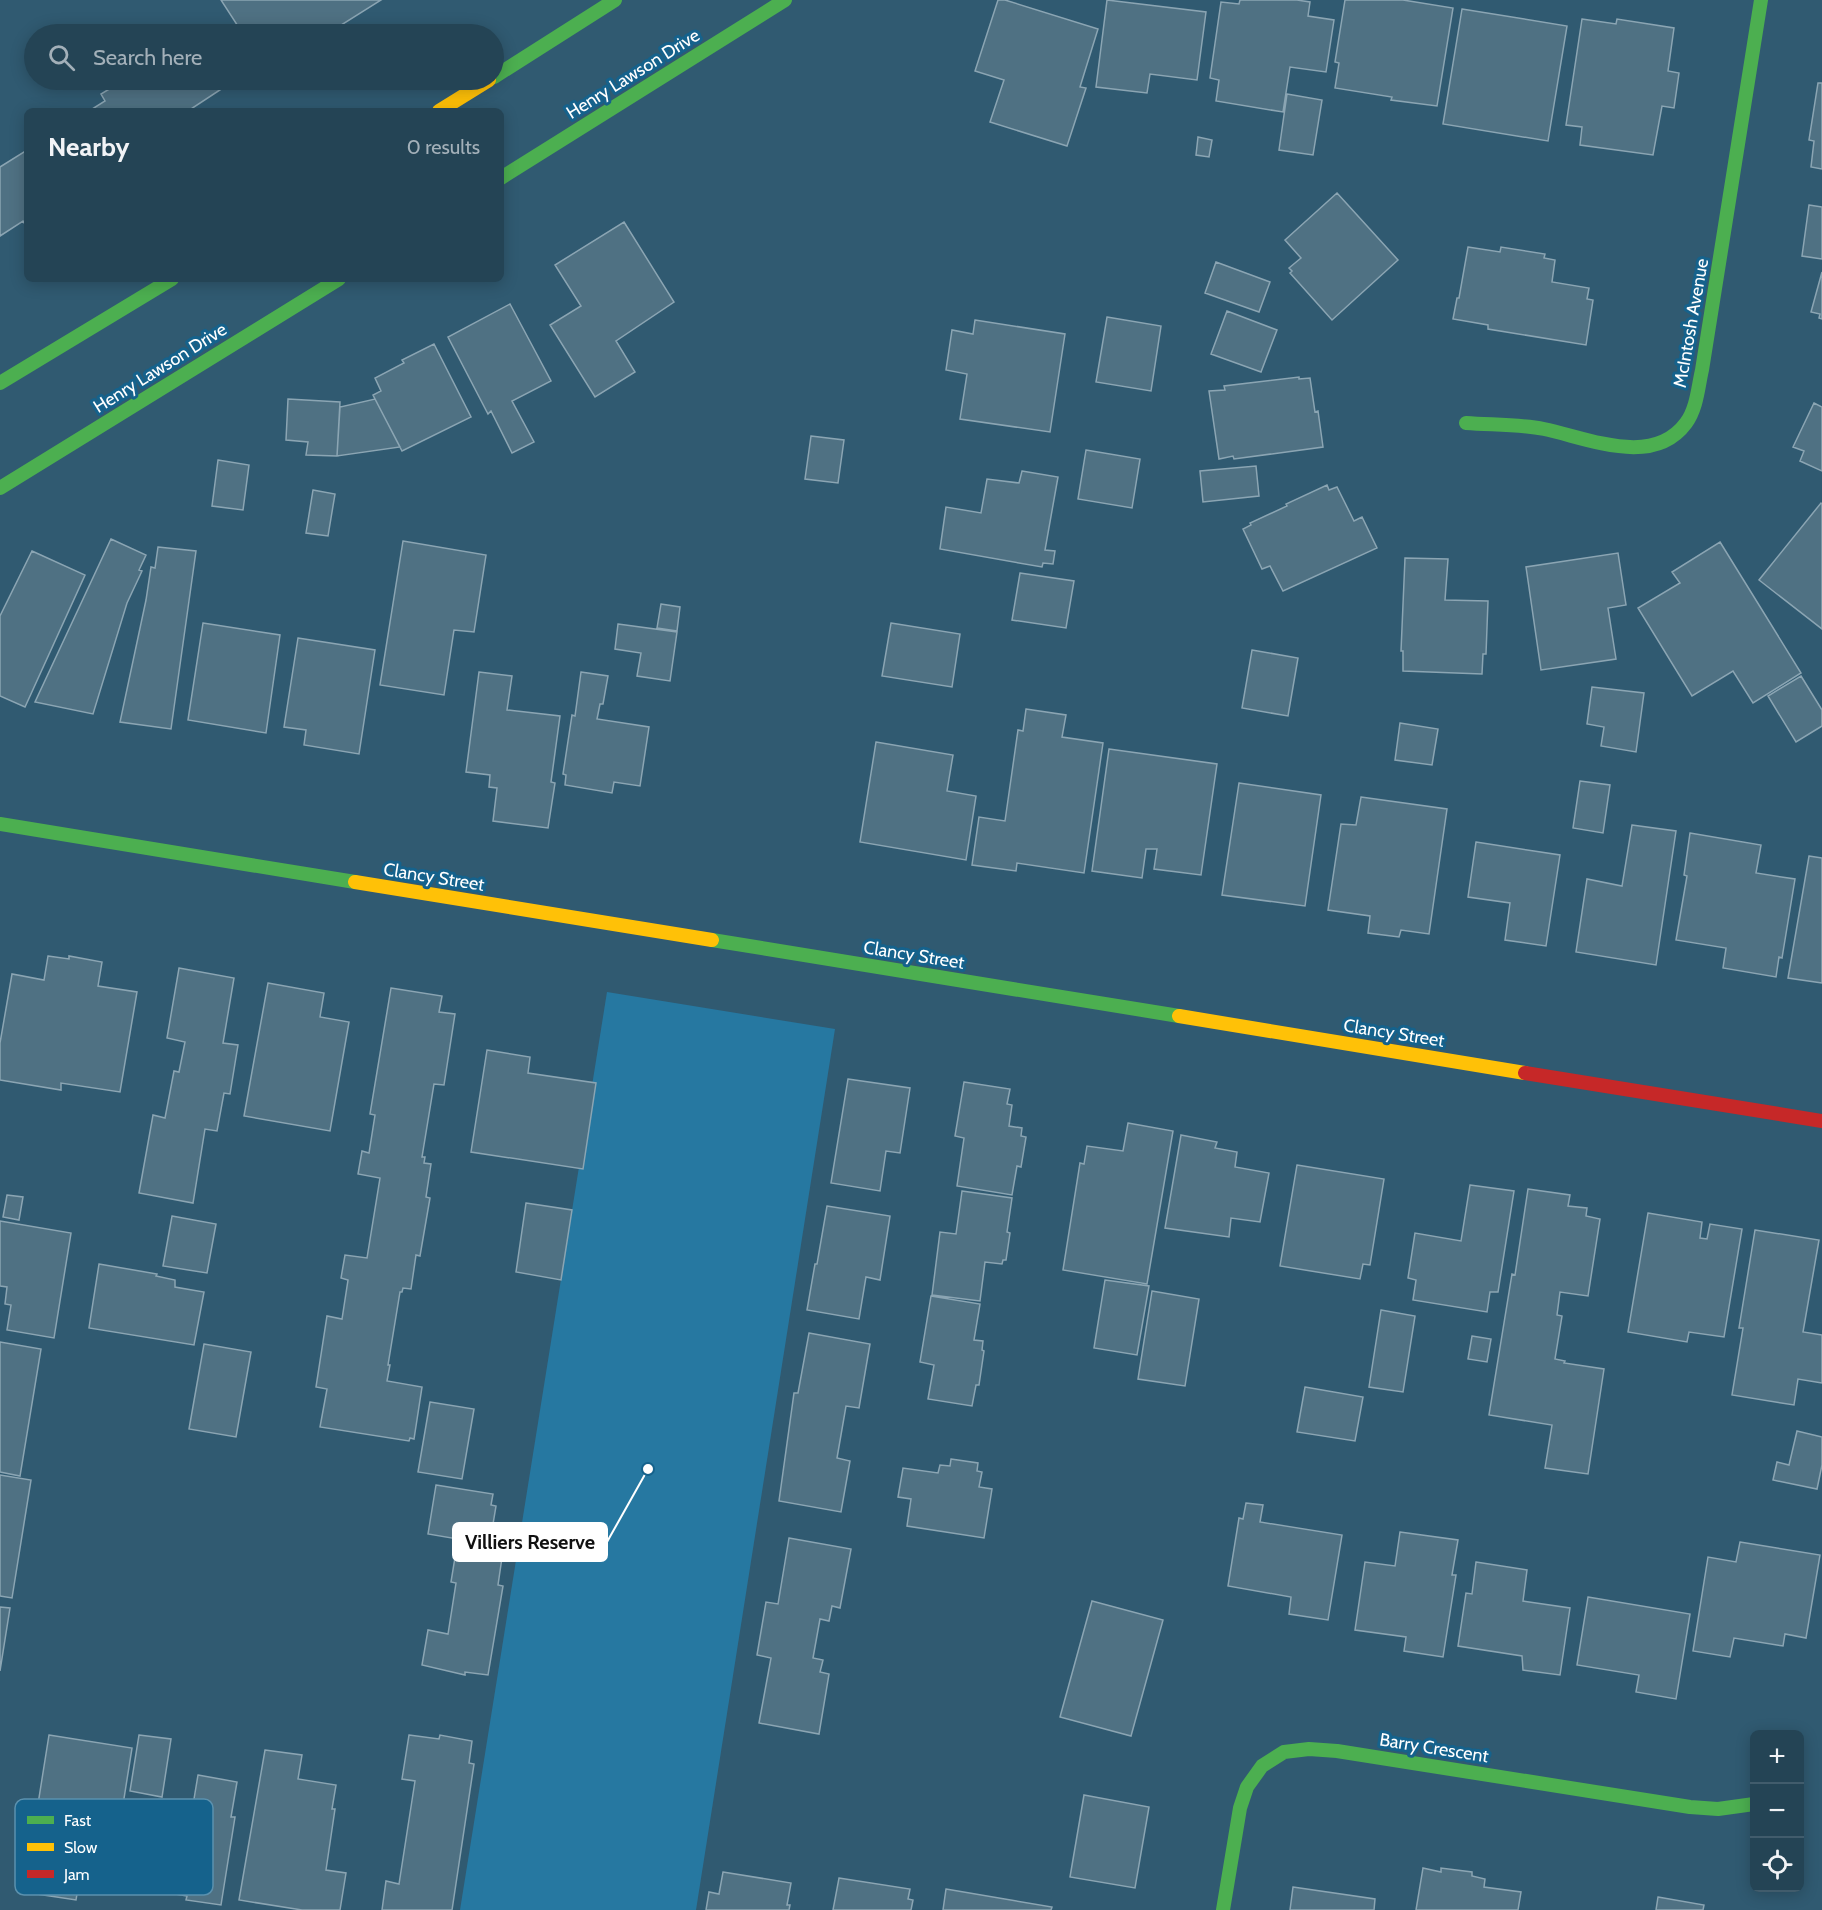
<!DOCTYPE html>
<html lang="en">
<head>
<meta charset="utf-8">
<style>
  :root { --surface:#244455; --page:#304e5f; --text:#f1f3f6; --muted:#a3b0b9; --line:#415c6c }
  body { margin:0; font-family:Cabin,sans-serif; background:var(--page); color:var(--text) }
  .controls { position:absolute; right:18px; bottom:18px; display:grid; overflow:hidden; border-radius:9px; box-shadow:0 3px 15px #0003 }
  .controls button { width:54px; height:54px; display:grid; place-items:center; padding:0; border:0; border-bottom:2px solid var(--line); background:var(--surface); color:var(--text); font:30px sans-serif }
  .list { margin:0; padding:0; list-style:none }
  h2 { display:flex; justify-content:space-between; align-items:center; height:78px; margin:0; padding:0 24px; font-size:26px }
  h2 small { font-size:20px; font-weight:400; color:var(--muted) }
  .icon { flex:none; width:33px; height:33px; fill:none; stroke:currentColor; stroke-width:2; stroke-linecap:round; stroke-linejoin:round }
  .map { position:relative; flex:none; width:1822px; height:1910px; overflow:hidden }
  .search { position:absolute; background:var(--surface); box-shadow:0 3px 15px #0003; left:24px; top:24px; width:480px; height:66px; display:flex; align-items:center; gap:15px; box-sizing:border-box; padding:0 21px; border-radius:33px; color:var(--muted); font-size:22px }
  .panel { position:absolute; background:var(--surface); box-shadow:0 3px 15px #0003; left:24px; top:108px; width:480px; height:174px; border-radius:9px }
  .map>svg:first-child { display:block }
</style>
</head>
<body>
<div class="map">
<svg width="1822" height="1910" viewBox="0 0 1822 1910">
  <rect width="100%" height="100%" fill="#305a71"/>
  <path fill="#2678a1" d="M 607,992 L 835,1029 L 696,1910 L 460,1910 Z"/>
  <path fill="#4f7183" stroke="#8ba5b3" stroke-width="1.5" d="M 221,0 L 381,0 L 327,34 L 243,34 Z
    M 998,0 L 1005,0 L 1098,29 L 1080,87 L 1086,88 L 1067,146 L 990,122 L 1004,80 L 975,71 Z
    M 1107,0 L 1206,12 L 1197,80 L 1150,74 L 1147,93 L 1096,87 Z
    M 1240,0 L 1297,0 L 1310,2 L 1308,16 L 1334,20 L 1326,72 L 1290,67 L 1283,112 L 1216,101 L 1219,80 L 1210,78 L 1221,2 L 1239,4 Z
    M 1345,0 L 1403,0 L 1453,8 L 1437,106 L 1391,100 L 1392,97 L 1335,88 L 1339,63 L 1335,62 Z
    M 1462,9 L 1567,26 L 1548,141 L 1443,124 Z
    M 1582,19 L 1616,24 L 1617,19 L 1674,28 L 1668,71 L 1679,73 L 1674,108 L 1662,106 L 1653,155 L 1580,145 L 1582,127 L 1566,125 Z
    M 191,26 L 197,34 L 178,34 Z
    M 124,80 L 226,80 L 229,84 L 188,111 L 89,111 L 105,101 L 101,94 Z
    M 1818,83 L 1822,83 L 1822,169 L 1811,167 L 1814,141 L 1809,140 Z
    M 1287,94 L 1322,100 L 1313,155 L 1279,150 Z
    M 1198,137 L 1212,140 L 1209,157 L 1196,155 Z
    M 27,150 L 27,228 L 23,221 L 0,236 L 0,167 Z
    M 1337,193 L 1398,260 L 1332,320 L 1290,273 L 1292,271 L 1289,268 L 1301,258 L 1285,240 Z
    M 1809,205 L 1822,207 L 1822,259 L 1802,256 Z
    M 624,222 L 674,302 L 616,341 L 635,372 L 595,397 L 550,325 L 581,306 L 555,265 Z
    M 1468,247 L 1500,252 L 1501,247 L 1545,254 L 1544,258 L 1555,260 L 1552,282 L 1589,288 L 1587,299 L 1593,300 L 1586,345 L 1488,329 L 1488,325 L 1453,319 L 1457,298 L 1459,298 Z
    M 1216,262 L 1270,282 L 1259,312 L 1205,293 Z
    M 1822,272 L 1822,319 L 1819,318 L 1820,314 L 1811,312 Z
    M 510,304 L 551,381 L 512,401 L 534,442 L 512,453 L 491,411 L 488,414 L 448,337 Z
    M 1227,311 L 1277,330 L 1261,372 L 1211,354 Z
    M 1107,317 L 1161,326 L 1151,391 L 1096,382 Z
    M 975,320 L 1065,334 L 1050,432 L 960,419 L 967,374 L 946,370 L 952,330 L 973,334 Z
    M 434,344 L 471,417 L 402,451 L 373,395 L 381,391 L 375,378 L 404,363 L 402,360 Z
    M 1299,377 L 1299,379 L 1310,378 L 1315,412 L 1318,411 L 1323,447 L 1234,459 L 1233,456 L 1219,459 L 1209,391 L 1225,390 L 1224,386 Z
    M 288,399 L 340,402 L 337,456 L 306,455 L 308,442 L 286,440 Z
    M 375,399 L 400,447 L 337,456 L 340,407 Z
    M 1814,403 L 1822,407 L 1822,471 L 1800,461 L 1804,451 L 1793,447 Z
    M 811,436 L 844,440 L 838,483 L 805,479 Z
    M 1086,450 L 1140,459 L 1132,508 L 1078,499 Z
    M 218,460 L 249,465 L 243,510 L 212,506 Z
    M 1256,466 L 1259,496 L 1203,502 L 1200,471 Z
    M 1022,471 L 1058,477 L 1045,550 L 1055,551 L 1053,564 L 1043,563 L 1042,567 L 940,549 L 946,507 L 981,513 L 987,479 L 1019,483 Z
    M 1327,485 L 1329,490 L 1337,487 L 1354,521 L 1362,517 L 1377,548 L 1283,591 L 1270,566 L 1262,569 L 1243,529 L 1251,525 L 1250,523 L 1287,506 L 1286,504 Z
    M 313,490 L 335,494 L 328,536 L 306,533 Z
    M 1821,503 L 1822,504 L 1822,629 L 1759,580 Z
    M 111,539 L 146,555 L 139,570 L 142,571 L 127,603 L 93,714 L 35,702 Z
    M 403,541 L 486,555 L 474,632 L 454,630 L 444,695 L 380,685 Z
    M 1720,542 L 1801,673 L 1753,703 L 1733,671 L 1692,696 L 1638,608 L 1680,583 L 1672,572 Z
    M 158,547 L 196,551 L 171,729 L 120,722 L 146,600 L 151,567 L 155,568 Z
    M 32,551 L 85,575 L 25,707 L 0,696 L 0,616 Z
    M 1618,553 L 1626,605 L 1608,608 L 1616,659 L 1541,670 L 1526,567 Z
    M 1405,558 L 1448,559 L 1445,600 L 1488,601 L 1486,654 L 1483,654 L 1482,674 L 1403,671 L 1403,651 L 1401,651 Z
    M 1020,573 L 1074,581 L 1066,628 L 1012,620 Z
    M 661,604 L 680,607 L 677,631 L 657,628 Z
    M 203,623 L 280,635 L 266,733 L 188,720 Z
    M 891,623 L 960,634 L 952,687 L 882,676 Z
    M 618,624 L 677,632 L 670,681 L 637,676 L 641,653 L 615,649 Z
    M 298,638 L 375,650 L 359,754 L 304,745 L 306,730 L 284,727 Z
    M 1252,650 L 1298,658 L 1288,716 L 1242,708 Z
    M 479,672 L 512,676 L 507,710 L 560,716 L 551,782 L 555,783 L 548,828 L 493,821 L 497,788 L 489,787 L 490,775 L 466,772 Z
    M 581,672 L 608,676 L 603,704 L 600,704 L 597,719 L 649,727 L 640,786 L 614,782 L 612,793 L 565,785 L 566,775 L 563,774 L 572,715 L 575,716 Z
    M 1801,676 L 1822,710 L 1822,726 L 1796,742 L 1768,696 Z
    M 1592,687 L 1644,693 L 1636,752 L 1601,746 L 1604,727 L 1587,724 Z
    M 1026,709 L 1066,715 L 1062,737 L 1103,743 L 1084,873 L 1017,863 L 1016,871 L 972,865 L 979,817 L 1005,821 L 1018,730 L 1023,731 Z
    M 1400,723 L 1438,729 L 1432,765 L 1395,760 Z
    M 876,742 L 953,755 L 947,791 L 976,796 L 966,860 L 860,842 Z
    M 1109,749 L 1217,764 L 1201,875 L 1154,869 L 1157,849 L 1146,849 L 1142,878 L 1092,871 Z
    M 1580,781 L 1610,785 L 1603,833 L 1573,828 Z
    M 1239,783 L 1321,795 L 1305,906 L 1222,895 Z
    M 1361,797 L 1447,809 L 1429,934 L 1401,930 L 1399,937 L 1368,933 L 1370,916 L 1328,910 L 1341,824 L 1356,825 Z
    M 1632,825 L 1676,831 L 1656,965 L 1576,952 L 1587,879 L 1622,886 Z
    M 1690,833 L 1761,845 L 1756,873 L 1795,879 L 1782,958 L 1779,957 L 1776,977 L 1723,968 L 1726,948 L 1676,940 L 1687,876 L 1684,875 Z
    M 1476,842 L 1560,855 L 1546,946 L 1505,940 L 1510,903 L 1468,897 Z
    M 1809,856 L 1822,858 L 1822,983 L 1788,978 Z
    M 48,956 L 69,959 L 69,956 L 102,962 L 98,986 L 137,992 L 120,1092 L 61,1083 L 61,1090 L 0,1080 L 0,1043 L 12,974 L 44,980 Z
    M 179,968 L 234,978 L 223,1043 L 238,1045 L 230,1094 L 224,1093 L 217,1131 L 205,1129 L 193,1203 L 139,1193 L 153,1115 L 165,1118 L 174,1071 L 179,1072 L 185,1042 L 167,1038 Z
    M 268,983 L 324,993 L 320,1017 L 349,1022 L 330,1131 L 244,1116 Z
    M 391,988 L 442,996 L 439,1012 L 455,1014 L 444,1085 L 434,1084 L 422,1157 L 425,1157 L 424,1163 L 431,1164 L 426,1197 L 430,1198 L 420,1256 L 416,1255 L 411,1289 L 403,1288 L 402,1292 L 400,1292 L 388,1365 L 390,1365 L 387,1381 L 422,1387 L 414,1439 L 410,1438 L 409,1441 L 320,1427 L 327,1389 L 316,1387 L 327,1316 L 342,1319 L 348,1280 L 341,1278 L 345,1255 L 367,1258 L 380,1178 L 358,1174 L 362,1151 L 369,1153 L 375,1115 L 370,1114 Z
    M 487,1050 L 530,1057 L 528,1073 L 596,1083 L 583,1169 L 471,1152 Z
    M 848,1079 L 910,1088 L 900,1153 L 886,1151 L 880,1191 L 831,1183 Z
    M 964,1082 L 1010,1089 L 1007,1104 L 1012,1105 L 1009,1126 L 1022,1128 L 1021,1136 L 1026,1137 L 1021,1167 L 1017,1166 L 1012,1195 L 957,1186 L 964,1138 L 955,1136 Z
    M 1128,1123 L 1173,1131 L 1147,1284 L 1063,1270 L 1080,1163 L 1084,1164 L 1087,1146 L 1123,1151 Z
    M 1181,1135 L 1217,1142 L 1215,1148 L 1237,1152 L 1235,1167 L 1269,1173 L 1260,1222 L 1231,1218 L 1229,1237 L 1165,1228 Z
    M 1297,1165 L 1384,1179 L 1370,1265 L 1363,1264 L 1360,1279 L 1280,1266 Z
    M 1470,1185 L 1514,1191 L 1498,1292 L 1490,1292 L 1487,1312 L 1413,1300 L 1416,1280 L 1408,1278 L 1415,1233 L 1461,1241 Z
    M 1528,1189 L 1570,1195 L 1568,1206 L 1587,1208 L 1586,1216 L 1600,1219 L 1588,1296 L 1560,1292 L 1557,1315 L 1562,1316 L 1555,1359 L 1565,1361 L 1564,1363 L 1604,1369 L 1588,1474 L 1545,1468 L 1552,1425 L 1489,1415 L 1512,1274 L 1515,1275 Z
    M 962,1191 L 1012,1198 L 1007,1232 L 1010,1233 L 1006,1260 L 1003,1260 L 1002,1264 L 985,1262 L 980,1301 L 932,1295 L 940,1232 L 956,1234 Z
    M 7,1195 L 23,1197 L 19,1220 L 3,1217 Z
    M 526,1203 L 572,1210 L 561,1280 L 516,1272 Z
    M 827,1206 L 890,1216 L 880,1280 L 866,1277 L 859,1319 L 807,1310 L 815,1264 L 817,1264 Z
    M 1648,1213 L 1702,1222 L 1700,1238 L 1707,1239 L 1710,1224 L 1742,1229 L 1724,1337 L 1689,1332 L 1687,1342 L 1628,1332 Z
    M 172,1216 L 216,1224 L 207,1273 L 163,1266 Z
    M 0,1221 L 71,1233 L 54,1338 L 7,1330 L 11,1305 L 5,1304 L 7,1287 L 0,1286 Z
    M 1755,1230 L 1819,1240 L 1803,1332 L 1822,1335 L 1822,1383 L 1798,1379 L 1794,1405 L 1732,1395 L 1743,1328 L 1739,1328 Z
    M 99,1264 L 157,1274 L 156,1276 L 175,1280 L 175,1287 L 204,1292 L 194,1345 L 89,1328 Z
    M 1105,1280 L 1149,1286 L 1137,1355 L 1094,1348 Z
    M 1152,1291 L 1199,1299 L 1185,1386 L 1138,1379 Z
    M 931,1296 L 980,1304 L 974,1340 L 983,1341 L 982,1350 L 984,1351 L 979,1385 L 976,1385 L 972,1406 L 928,1399 L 934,1365 L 920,1362 Z
    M 1381,1310 L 1415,1316 L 1403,1392 L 1369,1387 Z
    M 809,1333 L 870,1344 L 859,1408 L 846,1406 L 837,1458 L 850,1461 L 841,1512 L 779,1501 L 794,1393 L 798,1393 Z
    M 1472,1336 L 1491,1339 L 1487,1362 L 1468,1359 Z
    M 0,1342 L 41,1349 L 20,1476 L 0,1472 Z
    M 204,1344 L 251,1352 L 236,1437 L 189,1429 Z
    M 1305,1387 L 1363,1397 L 1355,1441 L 1297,1432 Z
    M 430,1402 L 474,1409 L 462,1479 L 418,1472 Z
    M 1797,1431 L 1822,1437 L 1822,1465 L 1817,1489 L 1773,1480 L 1777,1462 L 1789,1465 Z
    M 951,1459 L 978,1463 L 977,1471 L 982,1472 L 979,1487 L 992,1489 L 984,1538 L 907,1526 L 911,1499 L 898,1497 L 903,1468 L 938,1473 L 940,1465 L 950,1466 Z
    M 0,1475 L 31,1480 L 12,1598 L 0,1596 Z
    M 436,1485 L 493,1494 L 491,1505 L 496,1506 L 490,1542 L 504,1544 L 498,1585 L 503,1586 L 488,1675 L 465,1672 L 465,1675 L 422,1665 L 428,1630 L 448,1634 L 456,1583 L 451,1582 L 458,1539 L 428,1534 Z
    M 1246,1503 L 1263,1505 L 1260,1522 L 1342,1535 L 1328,1620 L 1289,1614 L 1291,1597 L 1228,1586 L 1239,1518 L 1243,1519 Z
    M 1400,1532 L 1458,1540 L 1452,1575 L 1456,1575 L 1443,1657 L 1404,1651 L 1406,1637 L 1355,1630 L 1365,1562 L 1395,1566 Z
    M 789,1538 L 851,1549 L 840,1608 L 832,1606 L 829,1621 L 820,1619 L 813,1658 L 823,1660 L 820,1672 L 829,1674 L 819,1734 L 759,1723 L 771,1658 L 757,1655 L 766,1602 L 778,1604 Z
    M 1740,1542 L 1820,1555 L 1806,1638 L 1785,1634 L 1783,1646 L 1734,1638 L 1730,1657 L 1693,1651 L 1708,1557 L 1736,1562 Z
    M 1476,1562 L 1527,1570 L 1523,1601 L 1570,1608 L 1560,1675 L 1523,1670 L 1522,1656 L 1458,1646 L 1466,1593 L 1472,1594 Z
    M 1588,1597 L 1690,1614 L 1676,1699 L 1636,1692 L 1639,1675 L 1577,1665 Z
    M 1092,1601 L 1163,1620 L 1131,1736 L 1060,1717 Z
    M 0,1607 L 10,1608 L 0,1671 Z
    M 49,1735 L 132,1748 L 109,1893 L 78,1888 L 76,1900 L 24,1892 Z
    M 139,1735 L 171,1739 L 162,1797 L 130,1791 Z
    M 409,1735 L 439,1739 L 440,1735 L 472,1741 L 469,1763 L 474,1764 L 452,1910 L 382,1910 L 386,1881 L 399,1884 L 415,1781 L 402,1779 Z
    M 265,1750 L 302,1755 L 298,1779 L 336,1785 L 332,1809 L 335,1809 L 326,1870 L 346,1873 L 340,1910 L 302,1910 L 239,1900 Z
    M 198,1775 L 237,1782 L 231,1817 L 235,1817 L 221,1905 L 186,1900 L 187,1896 L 116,1884 L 122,1848 L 152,1852 L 159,1805 L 192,1811 Z
    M 1084,1795 L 1149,1807 L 1135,1888 L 1070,1877 Z
    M 1423,1868 L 1441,1872 L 1441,1868 L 1472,1872 L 1472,1876 L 1485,1879 L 1484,1887 L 1521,1892 L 1518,1910 L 1416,1910 Z
    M 723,1872 L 791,1883 L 787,1905 L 790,1905 L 789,1910 L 706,1910 L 709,1892 L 719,1894 Z
    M 839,1878 L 910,1889 L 908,1899 L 913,1900 L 911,1910 L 833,1910 Z
    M 1293,1887 L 1375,1899 L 1374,1910 L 1290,1910 Z
    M 946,1889 L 1052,1907 L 1051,1910 L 943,1910 Z
    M 1658,1897 L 1704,1905 L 1703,1910 L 1656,1910 Z"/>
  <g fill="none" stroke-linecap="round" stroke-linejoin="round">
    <path stroke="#4caf50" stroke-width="14" d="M 494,77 L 615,0
      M 501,178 L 785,0
      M 0,383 L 172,279
      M 1466,423 C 1492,425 1518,424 1544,429 C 1588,438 1653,468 1686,423 C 1697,408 1698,387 1702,370 L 1761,0
      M 0,488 L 339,279
      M 0,824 L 355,882
      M 712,940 L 1179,1016
      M 1223,1910 L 1240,1808 L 1247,1787 L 1262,1766 L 1284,1752 L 1309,1749 L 1337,1751 L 1690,1807 L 1718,1809 L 1754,1804"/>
    <path stroke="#ffc107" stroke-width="14" d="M 439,111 L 489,80
      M 355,882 L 712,940
      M 1179,1016 L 1525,1073"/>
    <path stroke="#c62828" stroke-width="14" d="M 1525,1073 L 1822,1121"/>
  </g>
  <g text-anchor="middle" stroke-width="6" stroke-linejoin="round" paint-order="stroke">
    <g font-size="18" fill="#fff" stroke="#15628c">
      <text transform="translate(633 74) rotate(-32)" y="6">Henry Lawson Drive</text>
      <text transform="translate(1691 323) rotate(-80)" y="6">McIntosh Avenue</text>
      <text transform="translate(160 368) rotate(-32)" y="6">Henry Lawson Drive</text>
      <text transform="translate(434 877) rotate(9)" y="6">Clancy Street</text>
      <text transform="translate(914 955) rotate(9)" y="6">Clancy Street</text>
      <text transform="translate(1394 1033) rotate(9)" y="6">Clancy Street</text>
      <text transform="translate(1434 1748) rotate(9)" y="6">Barry Crescent</text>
    </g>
  </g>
  <rect x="15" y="1799" width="198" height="96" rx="9" fill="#15628c" stroke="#5b91ae" stroke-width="1.5"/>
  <rect x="27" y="1816" width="27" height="8" fill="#4caf50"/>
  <rect x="27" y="1843" width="27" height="8" fill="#ffc107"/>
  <rect x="27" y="1870" width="27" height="8" fill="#c62828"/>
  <g font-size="16" fill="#fff">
    <text x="64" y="1826">Fast</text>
    <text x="64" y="1853">Slow</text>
    <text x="64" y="1880">Jam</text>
  </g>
  <path fill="none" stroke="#fff" stroke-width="2" d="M648 1469L607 1542"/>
  <circle fill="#fff" stroke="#15628c" stroke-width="2" cx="648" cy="1469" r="6"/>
  <rect fill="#fff" stroke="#fff" stroke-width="2" x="453" y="1523" width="154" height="38" rx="6"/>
  <g font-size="20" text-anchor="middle" font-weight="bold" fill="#111">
    <text x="530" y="1549">Villiers Reserve</text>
  </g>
</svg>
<div class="controls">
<button>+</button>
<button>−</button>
<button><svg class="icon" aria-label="locate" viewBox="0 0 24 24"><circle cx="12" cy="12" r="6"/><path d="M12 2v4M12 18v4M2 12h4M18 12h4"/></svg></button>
</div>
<div class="search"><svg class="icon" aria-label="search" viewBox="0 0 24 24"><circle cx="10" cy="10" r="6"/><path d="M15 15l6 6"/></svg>Search here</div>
<section class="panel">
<h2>Nearby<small>0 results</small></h2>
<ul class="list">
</ul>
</section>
</div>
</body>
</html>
